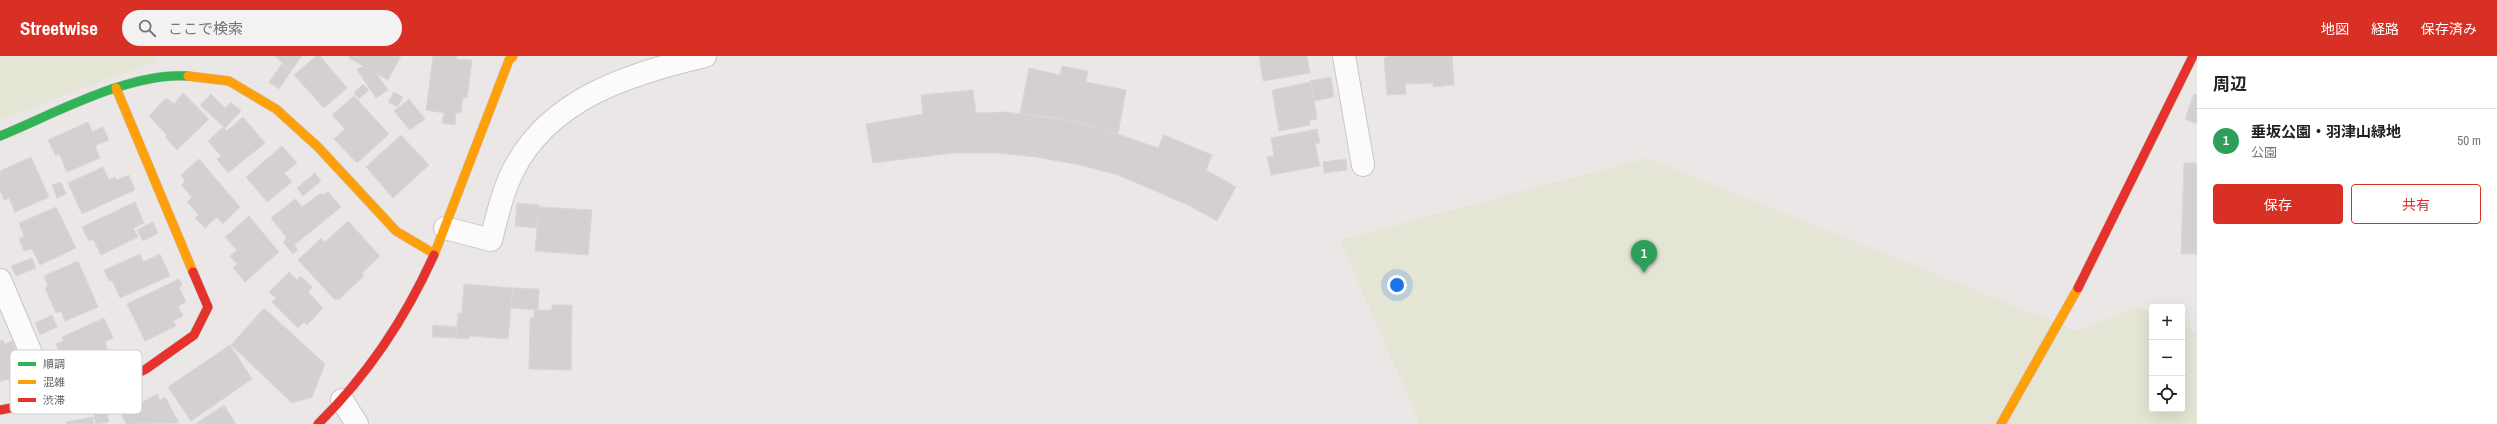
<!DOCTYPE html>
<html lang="ja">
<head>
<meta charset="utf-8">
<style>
  :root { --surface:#fff; --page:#f2f2f2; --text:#202124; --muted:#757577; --line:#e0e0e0; --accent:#d93025 }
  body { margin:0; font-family:"Archivo Narrow","Noto Sans JP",sans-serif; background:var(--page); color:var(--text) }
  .controls { position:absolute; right:12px; bottom:12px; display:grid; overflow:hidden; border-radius:4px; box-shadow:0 4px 16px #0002 }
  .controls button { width:36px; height:36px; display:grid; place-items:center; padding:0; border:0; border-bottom:1px solid var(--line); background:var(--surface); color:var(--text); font:20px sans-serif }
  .you { position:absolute; left:1397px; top:229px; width:14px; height:14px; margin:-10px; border:3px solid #fff; border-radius:50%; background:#1a73e8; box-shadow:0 0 0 6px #1a73e833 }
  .badge { display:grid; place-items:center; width:26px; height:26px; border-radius:50%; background:var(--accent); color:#fff; font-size:13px; font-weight:700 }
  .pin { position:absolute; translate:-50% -33px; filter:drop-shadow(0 1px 2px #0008) }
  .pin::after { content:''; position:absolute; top:21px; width:14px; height:12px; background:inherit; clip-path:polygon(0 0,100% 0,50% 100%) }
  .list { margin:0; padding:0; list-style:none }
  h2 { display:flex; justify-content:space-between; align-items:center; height:52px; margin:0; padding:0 16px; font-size:17px }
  h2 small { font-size:13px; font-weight:400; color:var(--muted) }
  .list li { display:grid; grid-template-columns:26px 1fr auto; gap:12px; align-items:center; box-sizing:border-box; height:64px; padding:0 16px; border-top:1px solid var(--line) }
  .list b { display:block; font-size:15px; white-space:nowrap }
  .list p { margin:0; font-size:13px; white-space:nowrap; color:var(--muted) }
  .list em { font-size:13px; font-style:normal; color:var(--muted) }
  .actions { display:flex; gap:8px; padding:12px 16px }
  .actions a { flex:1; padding:9px 0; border:1px solid var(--accent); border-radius:4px; text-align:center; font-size:14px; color:var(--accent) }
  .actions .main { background:var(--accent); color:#fff }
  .icon { flex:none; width:22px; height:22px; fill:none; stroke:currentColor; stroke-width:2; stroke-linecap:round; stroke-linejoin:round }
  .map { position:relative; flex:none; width:2197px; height:368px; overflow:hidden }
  header { display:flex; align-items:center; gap:24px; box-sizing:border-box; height:56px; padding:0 20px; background:var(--accent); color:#fff }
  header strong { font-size:19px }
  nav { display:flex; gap:22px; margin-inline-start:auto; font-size:14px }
  .search { width:280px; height:36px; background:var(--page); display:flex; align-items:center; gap:10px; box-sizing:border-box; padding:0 14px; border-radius:22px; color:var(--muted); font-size:15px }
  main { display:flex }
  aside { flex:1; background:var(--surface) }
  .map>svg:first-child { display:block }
</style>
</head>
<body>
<header>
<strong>Streetwise</strong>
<div class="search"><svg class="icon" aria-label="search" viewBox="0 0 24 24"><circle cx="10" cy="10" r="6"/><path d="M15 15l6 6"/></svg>ここで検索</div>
<nav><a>地図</a><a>経路</a><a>保存済み</a></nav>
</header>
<main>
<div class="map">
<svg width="2197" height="368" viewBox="0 0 2197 368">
  <rect width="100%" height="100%" fill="#ece7e7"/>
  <path fill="#e4e5d4" d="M 0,0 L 155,0 L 155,5 L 0,64 Z
    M 1647,102 L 2077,275 L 2137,251 L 2152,257 L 2152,353 L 2182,353 L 2182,270 L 2197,277 L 2197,368 L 1420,368 L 1340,184 Z"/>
  <path fill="#d4d0d0" stroke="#dbd6d6" d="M 275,0 L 302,0 L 291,15 Z
    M 316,0 L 320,0 L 347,32 L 324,52 L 294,19 Z
    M 349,0 L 401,0 L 388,24 L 349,2 Z
    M 433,0 L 457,0 L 456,3 L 472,4 L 467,42 L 463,41 L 461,57 L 456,57 L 455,69 L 442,67 L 444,57 L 426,54 Z
    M 1259,0 L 1307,0 L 1310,17 L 1263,25 Z
    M 1390,0 L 1452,0 L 1454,29 L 1433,31 L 1433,27 L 1405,28 L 1406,38 L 1387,39 L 1384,2 Z
    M 282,8 L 291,15 L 279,33 L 269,26 Z
    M 363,10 L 376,17 L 388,34 L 376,42 L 357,14 Z
    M 1062,10 L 1088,15 L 1086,26 L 1126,34 L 1118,78 L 1079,66 L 1020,58 L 1029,12 L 1060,19 Z
    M 1331,21 L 1334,41 L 1314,45 L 1310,25 Z
    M 1311,26 L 1317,63 L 1309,65 L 1310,69 L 1279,75 L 1272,34 Z
    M 363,28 L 369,34 L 359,43 L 354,37 Z
    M 973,34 L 976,57 L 1004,56 L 1058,62 L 1097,71 L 1158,92 L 1164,79 L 1212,99 L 1206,114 L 1236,131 L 1217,165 L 1188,149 L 1118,119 L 1080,109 L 1036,101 L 996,97 L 953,97 L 873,107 L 866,68 L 923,58 L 921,39 Z
    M 394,36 L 403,41 L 397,51 L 388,46 Z
    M 183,37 L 209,63 L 177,94 L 165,81 L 167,79 L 149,60 L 166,42 L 174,48 Z
    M 211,38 L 225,52 L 215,63 L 200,49 Z
    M 2194,38 L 2197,39 L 2197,68 L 2185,63 Z
    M 354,40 L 389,78 L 357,107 L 334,83 L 345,73 L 332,59 Z
    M 409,43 L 425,63 L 410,74 L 394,55 Z
    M 231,46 L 241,55 L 225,72 L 215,63 Z
    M 243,61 L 265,87 L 228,117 L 217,103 L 221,100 L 208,85 L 223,71 L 227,75 Z
    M 88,66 L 92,76 L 103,71 L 109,84 L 95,90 L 100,102 L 67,116 L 59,98 L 56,100 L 48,84 Z
    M 1317,73 L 1320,87 L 1315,88 L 1320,110 L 1271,119 L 1267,101 L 1274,100 L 1271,82 Z
    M 401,79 L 429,109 L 393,142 L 366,111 Z
    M 282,90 L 297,107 L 284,117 L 292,126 L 267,146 L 246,121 Z
    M 31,101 L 49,141 L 15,156 L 9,142 L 4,144 L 0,135 L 0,115 Z
    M 199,103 L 240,151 L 223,168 L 217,161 L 205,172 L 195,162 L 199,159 L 187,146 L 192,141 L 181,129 L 185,125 L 181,119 Z
    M 1346,103 L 1347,114 L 1324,117 L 1323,106 Z
    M 2184,107 L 2197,107 L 2197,198 L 2181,198 Z
    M 103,111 L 109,124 L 115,121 L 117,124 L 129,119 L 135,134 L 82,158 L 68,127 Z
    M 315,117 L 321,125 L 303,140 L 297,132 Z
    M 61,126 L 66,138 L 57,142 L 52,129 Z
    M 328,136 L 341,151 L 294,189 L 298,194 L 293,198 L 283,186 L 287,182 L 271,162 L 295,143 L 302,151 L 321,137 L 323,139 Z
    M 135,146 L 144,167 L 133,172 L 138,181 L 101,199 L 93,183 L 89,185 L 82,171 Z
    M 517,147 L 539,149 L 537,172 L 515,170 Z
    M 56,151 L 76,192 L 40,209 L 32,193 L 24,195 L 19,183 L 24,180 L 19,167 Z
    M 539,151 L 592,154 L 588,199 L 535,195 Z
    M 249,160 L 279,196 L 245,226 L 233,212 L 237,208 L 230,200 L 237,194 L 225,181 Z
    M 348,165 L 380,200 L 362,217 L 364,220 L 338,244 L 336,242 L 335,244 L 298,204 L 321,182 L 325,186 Z
    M 153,166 L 158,177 L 143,185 L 137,174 Z
    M 140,198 L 143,206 L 160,198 L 170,220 L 120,242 L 112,224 L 109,225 L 104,214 Z
    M 32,202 L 36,212 L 16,220 L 11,210 Z
    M 78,205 L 98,251 L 65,265 L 61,255 L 56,257 L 45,232 L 48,230 L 44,220 Z
    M 289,216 L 297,224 L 301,220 L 312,231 L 308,236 L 323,252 L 307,269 L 304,266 L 298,272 L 272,246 L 276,242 L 269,236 Z
    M 179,223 L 182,229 L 179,231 L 186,246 L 178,250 L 183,260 L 173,265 L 176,270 L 145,285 L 127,248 Z
    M 464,228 L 513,232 L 508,283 L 470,280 L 469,283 L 456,282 L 458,257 L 462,257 Z
    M 513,232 L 539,233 L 538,254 L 511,252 Z
    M 552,249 L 572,249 L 571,314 L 529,313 L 530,262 L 534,262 L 534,254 L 552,254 Z
    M 264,252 L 325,308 L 312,341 L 292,347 L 231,289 Z
    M 52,259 L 57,271 L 40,279 L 35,267 Z
    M 104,262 L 113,282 L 105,286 L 107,293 L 99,296 L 102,303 L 75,314 L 70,304 L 64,307 L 56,288 L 64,285 L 62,281 Z
    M 433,269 L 457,271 L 456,282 L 432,281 Z
    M 3,284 L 5,288 L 12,285 L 27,322 L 11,329 L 8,323 L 0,326 L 0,285 Z
    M 230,289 L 252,323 L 191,365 L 168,331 Z
    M 157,338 L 160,344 L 165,341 L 179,367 L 126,368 L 121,358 Z
    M 105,349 L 109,366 L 96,368 L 92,352 Z
    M 224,349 L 236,368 L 195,368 Z
    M 93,361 L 94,368 L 67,368 L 66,366 Z"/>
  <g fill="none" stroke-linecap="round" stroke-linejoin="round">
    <defs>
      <path id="street" d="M 1344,0 L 1363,109
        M 445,172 L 491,184 C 497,161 502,137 513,115 C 549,42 632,17 705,0
        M 0,224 L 51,344
        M 342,344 L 357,368"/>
      <path id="fast" d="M 0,80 C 54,58 129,16 188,20"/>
      <path id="slow" d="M 188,20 L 229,25 L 276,53 L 318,91 L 396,175 L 433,197
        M 116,32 L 193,216
        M 434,199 L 509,4 L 513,0
        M 2001,368 L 2078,232"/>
      <path id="jam" d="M 2078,232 L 2193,0
        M 0,354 L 75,339 L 122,325 L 146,313 L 194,279 L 208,251 L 193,216
        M 318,368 C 368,319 405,263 434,199"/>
    </defs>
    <use href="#street" stroke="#c7c6c6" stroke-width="24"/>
    <use href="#fast" stroke="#c6c6c6" stroke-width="10"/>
    <use href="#slow" stroke="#c6c6c6" stroke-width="10"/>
    <use href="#jam" stroke="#c6c6c6" stroke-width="10"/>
    <use href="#street" stroke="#fcfbfb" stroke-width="22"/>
    <use href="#fast" stroke="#30b455" stroke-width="9"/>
    <use href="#slow" stroke="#ff9f0a" stroke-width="9"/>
    <use href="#jam" stroke="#e5322d" stroke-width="9"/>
  </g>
  <rect x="10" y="294" width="132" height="64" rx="6" fill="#fff" stroke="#ced0d0" stroke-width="1"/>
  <rect x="18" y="306" width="18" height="4" fill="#30b455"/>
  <rect x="18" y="324" width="18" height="4" fill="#ff9f0a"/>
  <rect x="18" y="342" width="18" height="4" fill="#e5322d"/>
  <g font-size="11" fill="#5d6463">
    <text x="43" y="312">順調</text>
    <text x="43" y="330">混雑</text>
    <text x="43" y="348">渋滞</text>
  </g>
</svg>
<div class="controls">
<button>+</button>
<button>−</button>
<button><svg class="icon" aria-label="locate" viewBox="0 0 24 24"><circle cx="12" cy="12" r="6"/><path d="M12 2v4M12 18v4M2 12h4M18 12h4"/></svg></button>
</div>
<div class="you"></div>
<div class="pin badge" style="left:1644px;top:217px;background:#2e9e5b">1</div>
</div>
<aside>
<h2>周辺<small></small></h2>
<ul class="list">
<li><span class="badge" style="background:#2e9e5b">1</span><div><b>垂坂公園・羽津山緑地</b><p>公園</p></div><em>50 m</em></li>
</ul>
<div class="actions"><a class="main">保存</a><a>共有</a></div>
</aside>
</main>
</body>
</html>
